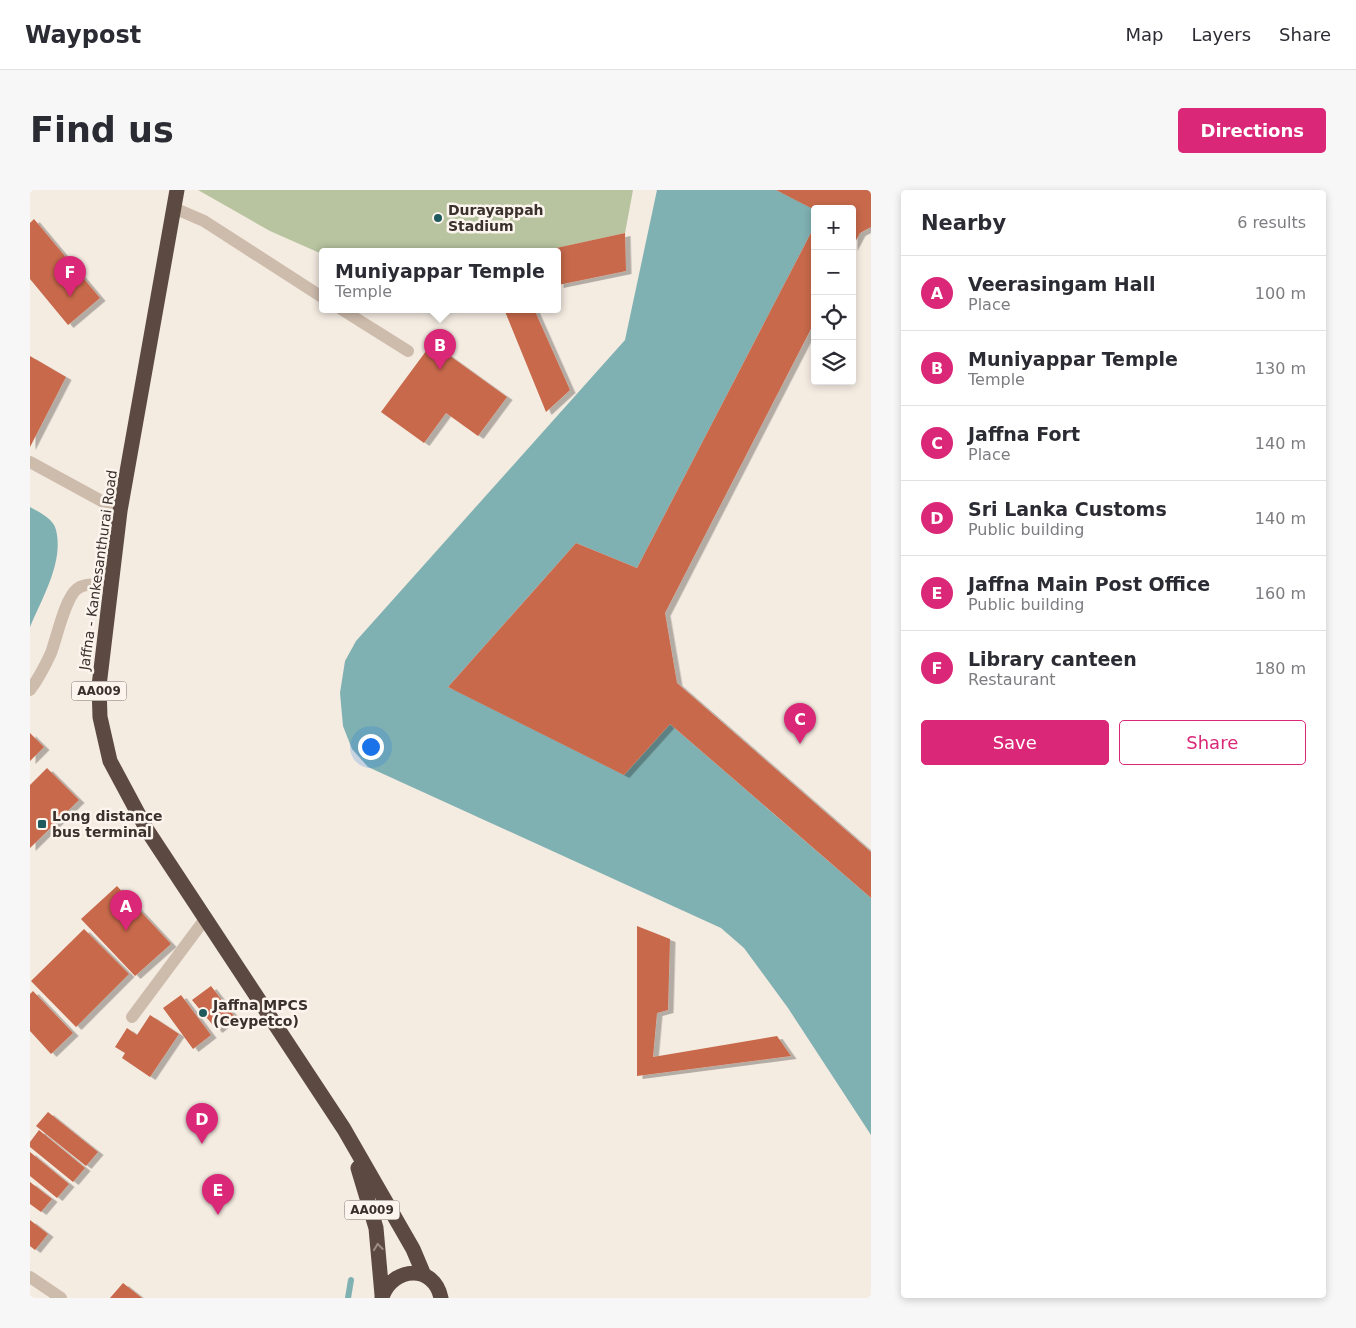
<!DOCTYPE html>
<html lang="en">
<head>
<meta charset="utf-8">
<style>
  :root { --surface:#fff; --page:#f7f7f7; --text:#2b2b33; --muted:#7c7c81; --line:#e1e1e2; --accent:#db2777 }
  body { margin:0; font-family:"DejaVu Sans",sans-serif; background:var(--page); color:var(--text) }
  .controls { position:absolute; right:15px; top:15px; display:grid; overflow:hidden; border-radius:5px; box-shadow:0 2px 8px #0003 }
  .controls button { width:45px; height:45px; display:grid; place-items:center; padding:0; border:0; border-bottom:1px solid var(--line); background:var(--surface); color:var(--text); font:25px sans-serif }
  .you { position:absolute; left:340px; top:556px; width:18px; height:18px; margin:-12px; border:4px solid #fff; border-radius:50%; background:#1a73e8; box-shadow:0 0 0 8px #1a73e833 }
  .badge { display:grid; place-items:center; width:32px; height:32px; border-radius:50%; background:var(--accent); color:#fff; font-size:16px; font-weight:700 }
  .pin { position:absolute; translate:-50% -41px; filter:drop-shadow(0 1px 2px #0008) }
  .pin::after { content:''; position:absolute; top:26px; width:18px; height:15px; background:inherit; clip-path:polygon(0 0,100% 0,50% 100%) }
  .popup { position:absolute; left:289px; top:58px; width:242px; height:65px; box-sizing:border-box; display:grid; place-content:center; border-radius:5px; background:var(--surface); filter:drop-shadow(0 1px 4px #0005); font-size:16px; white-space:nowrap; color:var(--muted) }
  .popup b { font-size:19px; color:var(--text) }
  .popup::after { content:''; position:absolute; left:50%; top:100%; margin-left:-10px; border:10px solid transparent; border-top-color:var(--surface) }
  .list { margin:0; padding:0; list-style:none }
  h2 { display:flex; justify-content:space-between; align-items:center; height:65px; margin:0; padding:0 20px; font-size:21px }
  h2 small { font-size:16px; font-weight:400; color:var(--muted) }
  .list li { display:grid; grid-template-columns:32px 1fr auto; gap:15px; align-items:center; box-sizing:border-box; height:75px; padding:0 20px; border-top:1px solid var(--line) }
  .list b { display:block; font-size:19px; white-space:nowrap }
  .list p { margin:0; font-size:16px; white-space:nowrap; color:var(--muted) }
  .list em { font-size:16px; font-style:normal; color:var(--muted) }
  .actions { display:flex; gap:10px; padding:15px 20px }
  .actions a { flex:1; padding:11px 0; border:1px solid var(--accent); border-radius:5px; text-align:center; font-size:18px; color:var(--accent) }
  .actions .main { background:var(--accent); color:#fff }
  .icon { flex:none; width:28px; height:28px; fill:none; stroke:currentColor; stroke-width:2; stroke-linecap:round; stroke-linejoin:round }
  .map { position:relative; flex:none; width:841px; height:1108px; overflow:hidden; border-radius:5px }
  header { display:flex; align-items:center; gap:30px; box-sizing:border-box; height:70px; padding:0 25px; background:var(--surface); border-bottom:1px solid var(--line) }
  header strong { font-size:24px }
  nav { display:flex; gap:28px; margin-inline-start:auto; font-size:18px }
  .intro { display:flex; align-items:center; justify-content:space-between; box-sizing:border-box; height:120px; padding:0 30px }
  h1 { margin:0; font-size:35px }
  .button { padding:12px 22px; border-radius:5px; background:var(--accent); color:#fff; font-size:18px; font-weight:700 }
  main { display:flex; gap:30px; padding:0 30px }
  aside { flex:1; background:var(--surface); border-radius:5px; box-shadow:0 2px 8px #0003 }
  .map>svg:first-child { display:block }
</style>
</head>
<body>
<header>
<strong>Waypost</strong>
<nav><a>Map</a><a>Layers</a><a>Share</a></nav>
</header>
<div class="intro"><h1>Find us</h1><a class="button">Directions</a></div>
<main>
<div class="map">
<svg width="841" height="1108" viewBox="0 0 841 1108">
  <defs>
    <filter id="shadow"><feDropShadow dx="5.5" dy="3" stdDeviation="0" flood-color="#0004"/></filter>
  </defs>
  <rect width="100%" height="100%" fill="#f4ebe1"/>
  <path fill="#b8c4a0" d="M 168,0 L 603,0 L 595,43 L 514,61 L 292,61 L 292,64 L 240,41 Z"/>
  <path fill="#7fb0b2" d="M 627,0 L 746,0 L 785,20 L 785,35 L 607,378 L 546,353 L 418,497 L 594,585 L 640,534 L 841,708 L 841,945 L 758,818 L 714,758 L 691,738 L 338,577 L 322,559 L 313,536 L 310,503 L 315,471 L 326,451 L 595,150 Z
    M 0,317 C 9,322 24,329 26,340 C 34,372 12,408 0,437 Z"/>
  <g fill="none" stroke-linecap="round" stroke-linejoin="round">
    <path stroke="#7fb0b2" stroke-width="6" d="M 318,1108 L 321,1090"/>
  </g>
  <path fill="#c8694b" filter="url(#shadow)" d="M 746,0 L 841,0 L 841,37 L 830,43 L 822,58 L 822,19 L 785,20 Z
    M 4,29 L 70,108 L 38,135 L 0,89 L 0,33 Z
    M 785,35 L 785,131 L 635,423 L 647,493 L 841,662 L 841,708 L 640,534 L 594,585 L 418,497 L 546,353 L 607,378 Z
    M 595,43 L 596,81 L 528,95 L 528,61 L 517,60 Z
    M 474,119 L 504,119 L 540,200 L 516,222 Z
    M 402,153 L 477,207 L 448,246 L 416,223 L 394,253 L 351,222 Z
    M 0,166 L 36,187 L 0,257 Z
    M 0,543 L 14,557 L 0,571 Z
    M 17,578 L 49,610 L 0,658 L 0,595 Z
    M 87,696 L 141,754 L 105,786 L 51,729 Z
    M 607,736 L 640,749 L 638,820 L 627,823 L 623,867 L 747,846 L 761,866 L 607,886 Z
    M 54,739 L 99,784 L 46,837 L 1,791 Z
    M 181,796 L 204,826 L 187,840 L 162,810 Z
    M 3,801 L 43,843 L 21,864 L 0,841 L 0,804 Z
    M 151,805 L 181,845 L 163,859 L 133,818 Z
    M 120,825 L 149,844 L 120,887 L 92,868 L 95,863 L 85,857 L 97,838 L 107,845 Z
    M 18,922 L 68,962 L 56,976 L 6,936 Z
    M 9,940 L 55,978 L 43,992 L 0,957 L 0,952 Z
    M 0,962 L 39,994 L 27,1008 L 0,986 Z
    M 0,992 L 22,1009 L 11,1022 L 0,1014 Z
    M 0,1030 L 18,1044 L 5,1060 L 0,1056 Z
    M 93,1093 L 112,1108 L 80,1108 Z"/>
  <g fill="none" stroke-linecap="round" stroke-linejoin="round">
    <path stroke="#cdbbac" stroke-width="12" d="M 144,18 L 174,31 L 292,107
      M 311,119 L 378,161
      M 0,272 L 90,321
      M 0,500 C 9,488 15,476 21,463 C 27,447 35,408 47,399 C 56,392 71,395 81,396
      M 102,827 L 175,729
      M 0,1087 L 31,1108"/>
    <path stroke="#5c4a42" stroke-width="15" d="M 147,0 L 90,321 L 69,496 L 70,527 L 80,571 L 117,640 L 314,939 L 383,1059 L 394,1085
      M 328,978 L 346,1038 L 352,1105
      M 352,1107 C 363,1076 404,1074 411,1108"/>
  </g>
  <defs><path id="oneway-chevron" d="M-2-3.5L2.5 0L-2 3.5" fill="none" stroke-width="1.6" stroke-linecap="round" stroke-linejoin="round" transform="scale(1.25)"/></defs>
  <use stroke="#9c8e87" href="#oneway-chevron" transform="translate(348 1057) rotate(-97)"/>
  <g fill="#1f5a5e" stroke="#fbf5ee" stroke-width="2">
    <circle cx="408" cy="28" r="5"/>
    <rect x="7" y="629" width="10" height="10" rx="2.5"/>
    <circle cx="173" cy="823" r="5"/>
  </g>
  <g text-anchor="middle" stroke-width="5" stroke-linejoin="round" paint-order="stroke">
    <g fill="#fbf5ee" stroke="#756b66" stroke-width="1">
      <rect x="41.5" y="491.5" width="55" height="19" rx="4"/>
      <rect x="314.5" y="1010.5" width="55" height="19" rx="4"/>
    </g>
    <g font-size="12" font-weight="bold" fill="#3b302b">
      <text x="69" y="505">AA009</text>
      <text x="342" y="1024">AA009</text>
    </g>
    <g font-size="14" font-weight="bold" fill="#3b302b" stroke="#fbf5ee" text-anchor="start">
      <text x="418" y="25">Durayappah<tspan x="418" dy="16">Stadium</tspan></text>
      <text x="22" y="631">Long distance<tspan x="22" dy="16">bus terminal</tspan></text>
      <text x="183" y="820">Jaffna MPCS<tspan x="183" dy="16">(Ceypetco)</tspan></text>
    </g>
    <g font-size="14" fill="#3b302b" stroke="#fbf5ee">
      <text transform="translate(68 380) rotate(-82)" y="5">Jaffna - Kankesanthurai Road</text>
    </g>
  </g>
</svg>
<div class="controls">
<button>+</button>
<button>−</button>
<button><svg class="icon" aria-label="locate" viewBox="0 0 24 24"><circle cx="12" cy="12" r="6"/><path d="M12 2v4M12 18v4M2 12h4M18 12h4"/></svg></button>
<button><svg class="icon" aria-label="layers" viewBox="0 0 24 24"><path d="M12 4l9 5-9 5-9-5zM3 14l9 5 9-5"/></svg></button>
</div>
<div class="you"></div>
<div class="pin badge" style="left:96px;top:741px">A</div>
<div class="pin badge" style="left:410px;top:180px">B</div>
<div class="popup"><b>Muniyappar Temple</b>Temple</div>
<div class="pin badge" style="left:770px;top:554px">C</div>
<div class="pin badge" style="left:172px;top:954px">D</div>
<div class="pin badge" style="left:188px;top:1025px">E</div>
<div class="pin badge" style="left:40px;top:107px">F</div>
</div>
<aside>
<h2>Nearby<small>6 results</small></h2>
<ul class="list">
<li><span class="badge">A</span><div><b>Veerasingam Hall</b><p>Place</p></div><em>100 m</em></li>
<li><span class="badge">B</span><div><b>Muniyappar Temple</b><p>Temple</p></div><em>130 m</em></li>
<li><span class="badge">C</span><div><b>Jaffna Fort</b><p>Place</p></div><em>140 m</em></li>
<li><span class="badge">D</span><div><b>Sri Lanka Customs</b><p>Public building</p></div><em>140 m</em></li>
<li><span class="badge">E</span><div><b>Jaffna Main Post Office</b><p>Public building</p></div><em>160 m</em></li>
<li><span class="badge">F</span><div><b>Library canteen</b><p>Restaurant</p></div><em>180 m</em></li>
</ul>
<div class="actions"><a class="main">Save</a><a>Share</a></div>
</aside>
</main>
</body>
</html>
